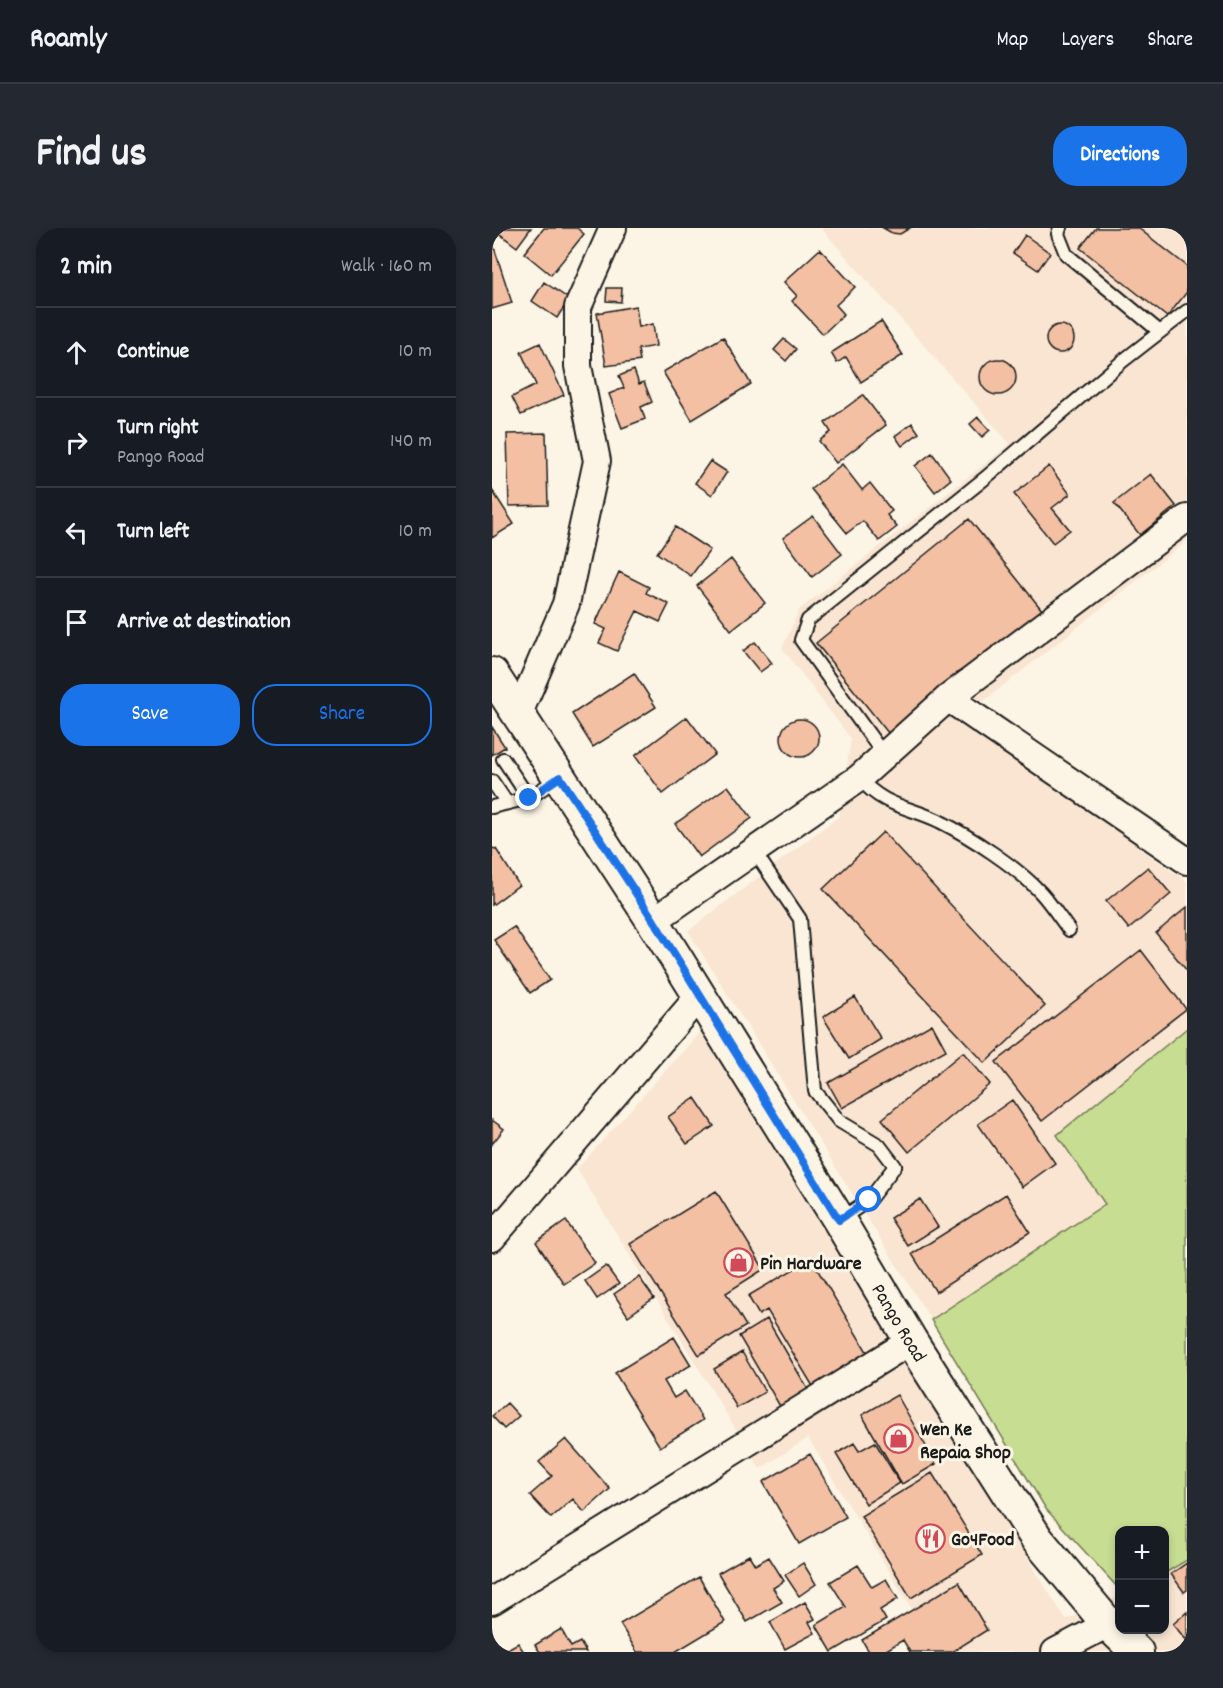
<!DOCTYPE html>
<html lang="en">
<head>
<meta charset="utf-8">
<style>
  :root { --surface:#171b24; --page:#242831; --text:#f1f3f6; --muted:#9ea1a6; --line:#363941; --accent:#1a73e8 }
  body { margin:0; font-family:Dekko,sans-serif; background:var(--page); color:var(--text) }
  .controls { position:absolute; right:18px; bottom:18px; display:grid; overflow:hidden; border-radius:12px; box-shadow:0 3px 9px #0003 }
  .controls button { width:54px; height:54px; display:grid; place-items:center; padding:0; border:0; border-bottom:2px solid var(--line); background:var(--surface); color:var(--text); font:30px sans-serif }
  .stop { position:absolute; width:18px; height:18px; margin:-14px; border:4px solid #1a73e8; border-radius:50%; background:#fff }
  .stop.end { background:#1a73e8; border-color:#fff; box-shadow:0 2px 6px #0008 }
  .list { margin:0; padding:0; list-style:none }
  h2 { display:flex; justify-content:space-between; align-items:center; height:78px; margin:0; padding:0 24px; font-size:26px }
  h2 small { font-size:20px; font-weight:400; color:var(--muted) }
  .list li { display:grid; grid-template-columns:39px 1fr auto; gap:18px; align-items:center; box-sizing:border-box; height:90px; padding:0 24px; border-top:2px solid var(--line) }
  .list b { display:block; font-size:22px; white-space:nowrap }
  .list p { margin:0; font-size:20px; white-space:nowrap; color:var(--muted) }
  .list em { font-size:20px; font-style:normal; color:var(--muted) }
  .actions { display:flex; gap:12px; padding:18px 24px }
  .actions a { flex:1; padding:14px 0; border:2px solid var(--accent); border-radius:24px; text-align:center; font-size:21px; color:var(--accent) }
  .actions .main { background:var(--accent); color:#fff }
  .icon { flex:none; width:33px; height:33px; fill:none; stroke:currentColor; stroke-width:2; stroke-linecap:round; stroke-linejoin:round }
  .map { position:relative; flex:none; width:695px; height:1424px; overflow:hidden; border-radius:24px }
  header { display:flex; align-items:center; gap:36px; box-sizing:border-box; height:84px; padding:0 30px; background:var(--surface); border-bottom:2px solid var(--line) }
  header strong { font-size:28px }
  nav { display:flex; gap:33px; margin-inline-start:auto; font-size:21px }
  .intro { display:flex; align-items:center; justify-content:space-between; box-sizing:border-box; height:144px; padding:0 36px }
  h1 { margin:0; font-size:42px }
  .button { padding:15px 27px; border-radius:24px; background:var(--accent); color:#fff; font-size:21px; font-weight:700 }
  main { display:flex; gap:36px; padding:0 36px }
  aside { flex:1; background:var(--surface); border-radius:24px; box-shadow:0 3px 9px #0003 }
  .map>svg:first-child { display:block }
</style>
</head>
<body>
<header>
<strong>Roamly</strong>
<nav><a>Map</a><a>Layers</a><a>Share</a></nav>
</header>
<div class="intro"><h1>Find us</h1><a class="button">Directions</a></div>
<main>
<aside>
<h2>2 min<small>Walk · 160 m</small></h2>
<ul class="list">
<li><svg class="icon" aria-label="ahead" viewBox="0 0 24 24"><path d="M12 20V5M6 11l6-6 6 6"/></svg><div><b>Continue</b></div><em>10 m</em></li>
<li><svg class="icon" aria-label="right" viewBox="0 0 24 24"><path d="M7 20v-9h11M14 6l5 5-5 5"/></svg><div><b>Turn right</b><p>Pango Road</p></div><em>140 m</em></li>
<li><svg class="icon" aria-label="left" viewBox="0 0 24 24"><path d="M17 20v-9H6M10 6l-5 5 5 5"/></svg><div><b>Turn left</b></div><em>10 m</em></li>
<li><svg class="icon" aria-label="arrive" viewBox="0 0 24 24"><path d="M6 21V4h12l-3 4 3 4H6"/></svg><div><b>Arrive at destination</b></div></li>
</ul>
<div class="actions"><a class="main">Save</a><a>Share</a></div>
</aside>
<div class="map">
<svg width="695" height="1424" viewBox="0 0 695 1424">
  <rect width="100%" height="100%" fill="#fcf5e5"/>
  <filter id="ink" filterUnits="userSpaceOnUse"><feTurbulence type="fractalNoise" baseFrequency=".0167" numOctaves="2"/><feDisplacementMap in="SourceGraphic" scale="12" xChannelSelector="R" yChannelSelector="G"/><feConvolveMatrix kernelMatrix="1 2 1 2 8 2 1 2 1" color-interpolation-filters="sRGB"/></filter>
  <g filter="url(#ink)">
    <path fill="#f9e5d2" d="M 329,0 L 695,0 L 695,313 L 469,491 L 695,654 L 695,800 L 565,907 L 614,976 L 439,1092 L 196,703 L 347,588 L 359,511 L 290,420 L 308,381 L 518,216 Z
      M 209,803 L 574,1392 L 627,1368 L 628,1402 L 672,1402 L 673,1345 L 695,1332 L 695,1424 L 446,1424 L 316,1210 L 268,1241 L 85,941 Z"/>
    <path fill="#c7dd92" stroke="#727c57" stroke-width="1.5" d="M 695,800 L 695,1332 L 673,1345 L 672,1302 L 628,1302 L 627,1361 L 554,1281 L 439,1092 L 613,976 L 565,907 Z"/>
    <path fill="#f3c0a4" stroke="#1c1c1c" stroke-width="1.5" d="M 0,0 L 39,0 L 25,19 Z
      M 52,0 L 85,0 L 92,6 L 59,47 L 32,25 Z
      M 391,0 L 418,0 L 408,6 L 400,5 Z
      M 604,0 L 646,0 L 695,38 L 695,64 L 675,89 L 588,20 Z
      M 533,7 L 558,25 L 546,42 L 521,25 Z
      M 0,13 L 20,75 L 0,81 Z
      M 328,21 L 363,59 L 344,77 L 352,86 L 331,106 L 300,73 L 305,68 L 292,54 Z
      M 52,54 L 77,71 L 65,90 L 40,73 Z
      M 115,60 L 130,60 L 129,74 L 114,73 Z
      M 144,78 L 147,99 L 161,96 L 164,118 L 146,121 L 148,133 L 114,138 L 105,85 Z
      M 389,93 L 411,127 L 369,154 L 354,129 L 345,135 L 339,125 Z
      M554 111a14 14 0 1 1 28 0a14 14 0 1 1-28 0Z
      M 231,109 L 259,156 L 200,192 L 171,144 Z
      M 292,111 L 304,121 L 294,133 L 282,122 Z
      M 48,115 L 72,167 L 29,187 L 20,169 L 44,157 L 29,124 Z
      M488 149a18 18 0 1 1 36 0a18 18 0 1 1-36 0Z
      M 142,142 L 147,156 L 152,154 L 160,174 L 149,179 L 153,191 L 130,200 L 117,166 L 132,160 L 127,148 Z
      M 371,167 L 394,197 L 344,235 L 327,213 L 339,204 L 333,195 Z
      M 486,189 L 498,202 L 490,209 L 478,196 Z
      M 420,195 L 427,205 L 410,218 L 403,208 Z
      M 54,205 L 56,277 L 17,278 L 15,206 Z
      M 440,225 L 459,251 L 443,264 L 423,238 Z
      M 218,233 L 235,244 L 220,267 L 203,255 Z
      M 350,236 L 370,262 L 378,255 L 400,283 L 395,287 L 405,299 L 387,313 L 371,293 L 355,305 L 319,261 Z
      M 557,238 L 578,266 L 560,280 L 578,302 L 561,315 L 522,266 Z
      M 659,246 L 684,278 L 648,307 L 622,275 Z
      M 0,262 L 22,296 L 0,310 Z
      M 321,288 L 350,326 L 320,349 L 291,310 Z
      M 477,291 L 550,382 L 397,506 L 324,415 Z
      M 183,299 L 218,322 L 199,348 L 165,325 Z
      M 239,331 L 273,375 L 239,402 L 205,358 Z
      M 127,344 L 157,359 L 154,365 L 177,376 L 168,394 L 145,383 L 125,423 L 107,415 L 114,401 L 103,396 Z
      M 263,414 L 280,435 L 268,444 L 251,423 Z
      M 142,445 L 164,479 L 101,519 L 80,486 Z
      M 195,489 L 223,526 L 171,566 L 143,528 Z
      M289 510a19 19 0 1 1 38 0a19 19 0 1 1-38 0Z
      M 0,499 L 13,519 L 0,527 Z
      M 236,558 L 260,590 L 207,629 L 183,596 Z
      M 391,604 L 553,778 L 493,835 L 331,661 Z
      M 0,620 L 4,621 L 27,657 L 0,677 Z
      M 656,639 L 679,666 L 637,701 L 614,673 Z
      M 695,679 L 695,743 L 664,705 Z
      M 22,699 L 58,752 L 38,765 L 2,712 Z
      M 649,722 L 694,781 L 550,893 L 504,834 Z
      M 363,769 L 389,811 L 357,831 L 331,789 Z
      M 440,796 L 454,822 L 350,880 L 336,855 Z
      M 471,824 L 498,856 L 417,924 L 390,891 Z
      M 203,870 L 222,898 L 195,916 L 176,889 Z
      M 520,872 L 563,935 L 530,959 L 486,896 Z
      M 0,892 L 12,901 L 0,916 Z
      M 224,963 L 272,1041 L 234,1065 L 254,1098 L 207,1127 L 138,1016 Z
      M 514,966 L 538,1004 L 444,1064 L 420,1026 Z
      M 428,971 L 446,999 L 416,1018 L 398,990 Z
      M 74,993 L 103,1035 L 72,1056 L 44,1014 Z
      M 319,1031 L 377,1127 L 322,1160 L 275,1082 L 267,1087 L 256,1068 Z
      M 114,1038 L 127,1056 L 105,1071 L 93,1053 Z
      M 147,1049 L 162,1070 L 136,1088 L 122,1066 Z
      M 275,1091 L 317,1163 L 289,1180 L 247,1108 Z
      M 182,1109 L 199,1137 L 172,1153 L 182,1170 L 193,1163 L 211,1192 L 168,1219 L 123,1145 Z
      M 250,1124 L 273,1164 L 245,1180 L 222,1141 Z
      M 405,1167 L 444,1236 L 410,1256 L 370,1187 Z
      M 15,1175 L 27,1188 L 12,1201 L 0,1188 Z
      M 74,1211 L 118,1261 L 92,1284 L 81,1271 L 59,1290 L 38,1267 L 60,1248 L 47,1234 Z
      M 383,1214 L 408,1255 L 374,1276 L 344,1226 L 362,1215 L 367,1223 Z
      M 318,1226 L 354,1289 L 307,1316 L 271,1254 Z
      M 440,1245 L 490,1327 L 419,1370 L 369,1288 Z
      M 257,1327 L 263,1337 L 277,1329 L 292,1353 L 281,1360 L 290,1374 L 255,1394 L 226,1345 Z
      M 311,1335 L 324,1356 L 307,1368 L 293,1347 Z
      M 695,1335 L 695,1362 L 692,1364 L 679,1346 Z
      M 366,1337 L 380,1359 L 394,1351 L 406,1371 L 388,1382 L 394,1392 L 340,1424 L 324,1397 L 354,1379 L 338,1354 Z
      M 207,1349 L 233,1394 L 183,1424 L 145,1424 L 128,1396 Z
      M 467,1354 L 495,1402 L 460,1424 L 418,1424 L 411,1412 L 391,1424 L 377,1424 L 370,1412 Z
      M 313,1374 L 323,1391 L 317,1394 L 323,1405 L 293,1421 L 278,1394 Z
      M 695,1384 L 695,1413 L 681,1396 Z
      M 69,1401 L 79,1419 L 88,1414 L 94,1424 L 48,1424 L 43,1417 Z
      M 26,1415 L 32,1424 L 10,1424 Z"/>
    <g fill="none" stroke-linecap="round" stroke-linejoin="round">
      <defs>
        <path id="service" d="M 568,0 L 566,6 L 574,26 L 668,104
          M 392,527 L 309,412 L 316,392 L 492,251 L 632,132 L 695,83
          M 11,531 L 37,570 L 66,550
          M 367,550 C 392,579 415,578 447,593 C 479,609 525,639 549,665 C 559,676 568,690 577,702
          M 0,553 L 15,575
          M 0,579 L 37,570
          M 262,623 L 308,691 L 323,863 L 347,893 L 387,917 L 403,938 L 377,972 L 347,992"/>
        <path id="minor" d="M 456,470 L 695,633
          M 27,485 L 74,376 L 105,233 L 86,138 L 86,79 L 121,0
          M 161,693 L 367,550 L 456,470 L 695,290
          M 0,1010 L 208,767
          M 0,1373 L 419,1113
          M 563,1424 L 616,1396"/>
        <g id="tertiary">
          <path id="s1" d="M 0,446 L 161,693 L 347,992 L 419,1113 L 545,1311 L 616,1396 L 645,1424"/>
        </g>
      </defs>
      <use href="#service" stroke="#1c1c1c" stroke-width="16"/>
      <use href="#minor" stroke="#1c1c1c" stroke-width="30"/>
      <use href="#tertiary" stroke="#1c1c1c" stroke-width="36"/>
      <use href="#service" stroke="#fcf5e5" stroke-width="12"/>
      <use href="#minor" stroke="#fcf5e5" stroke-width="26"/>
      <use href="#tertiary" stroke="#fcf5e5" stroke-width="32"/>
    </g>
  </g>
  <g fill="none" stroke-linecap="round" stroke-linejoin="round" filter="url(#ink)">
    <path stroke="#1a73e8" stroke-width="8" d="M 37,570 L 68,549 L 162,693 L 347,992 L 377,972"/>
  </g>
  <defs>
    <symbol id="shop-ring" viewBox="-11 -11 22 22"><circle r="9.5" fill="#fcf5e5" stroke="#d1495b" stroke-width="1.5"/><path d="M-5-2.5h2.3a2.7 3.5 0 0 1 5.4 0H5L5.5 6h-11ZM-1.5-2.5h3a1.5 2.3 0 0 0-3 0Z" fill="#d1495b"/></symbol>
    <symbol id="restaurant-ring" viewBox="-11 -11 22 22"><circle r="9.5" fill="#fcf5e5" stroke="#d1495b" stroke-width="1.5"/><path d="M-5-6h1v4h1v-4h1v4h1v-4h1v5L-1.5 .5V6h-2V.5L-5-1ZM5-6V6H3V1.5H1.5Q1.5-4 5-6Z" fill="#d1495b"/></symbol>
  </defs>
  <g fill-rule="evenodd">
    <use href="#shop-ring" x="230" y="1018" width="33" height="33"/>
    <use href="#shop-ring" x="390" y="1194" width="33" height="33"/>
    <use href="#restaurant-ring" x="422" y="1294" width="33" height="33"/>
  </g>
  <g text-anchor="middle" stroke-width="6" stroke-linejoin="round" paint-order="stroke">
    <g font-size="20" font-weight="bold" fill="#1c1c1c" stroke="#fcf5e5" text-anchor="start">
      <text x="268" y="1041">Pin Hardware</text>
      <text x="428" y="1207">Wen Ke<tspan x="428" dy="23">Repaia Shop</tspan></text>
      <text x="459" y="1317">Go4Food</text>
    </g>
    <g font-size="20" fill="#1c1c1c" stroke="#fcf5e5">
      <text dy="7" stroke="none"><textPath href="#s1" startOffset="766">Pango Road</textPath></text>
    </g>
  </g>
</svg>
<div class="controls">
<button>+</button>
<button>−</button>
</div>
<div class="stop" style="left:377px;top:972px"></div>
<div class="stop end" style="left:37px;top:570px"></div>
</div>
</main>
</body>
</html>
